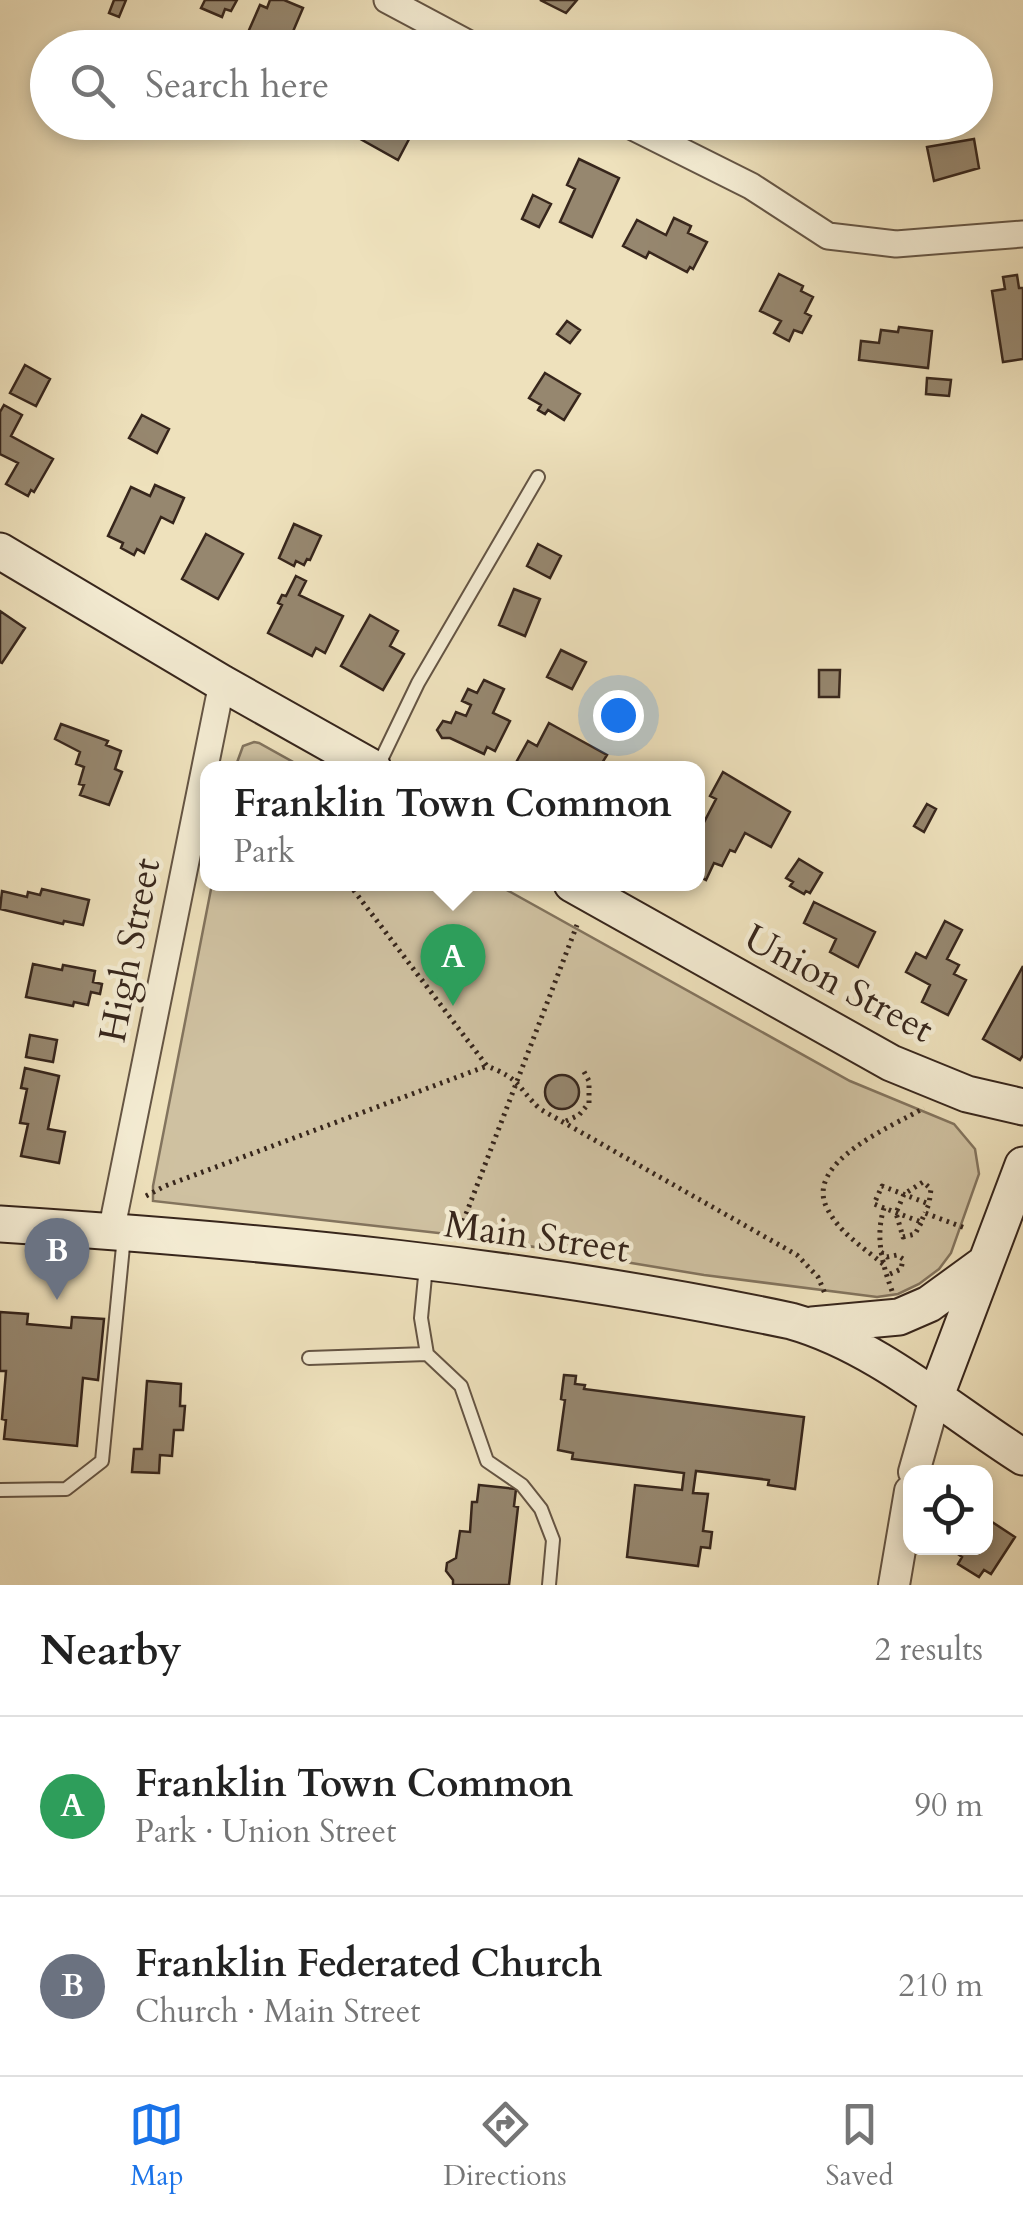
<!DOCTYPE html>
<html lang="en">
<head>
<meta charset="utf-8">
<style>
  :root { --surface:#fff; --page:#f2f2f2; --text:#222; --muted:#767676; --line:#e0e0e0; --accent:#1a73e8 }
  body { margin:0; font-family:Cardo,serif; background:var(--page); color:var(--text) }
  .controls { position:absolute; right:30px; bottom:30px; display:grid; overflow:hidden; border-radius:20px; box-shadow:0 5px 15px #0003 }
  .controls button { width:90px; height:90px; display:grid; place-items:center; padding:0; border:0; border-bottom:2px solid var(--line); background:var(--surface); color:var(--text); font:50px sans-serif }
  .you { position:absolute; left:618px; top:715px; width:35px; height:35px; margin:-25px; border:8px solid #fff; border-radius:50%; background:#1a73e8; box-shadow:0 0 0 15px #1a73e833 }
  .badge { display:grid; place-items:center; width:65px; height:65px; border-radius:50%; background:var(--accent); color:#fff; font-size:32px; font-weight:700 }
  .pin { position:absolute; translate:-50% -82px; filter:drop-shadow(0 2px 5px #0008) }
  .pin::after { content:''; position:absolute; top:52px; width:35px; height:30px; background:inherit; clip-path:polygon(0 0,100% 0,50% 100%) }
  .popup { position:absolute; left:200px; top:761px; width:505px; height:130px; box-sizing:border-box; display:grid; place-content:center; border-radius:20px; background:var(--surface); filter:drop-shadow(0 2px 8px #0005); font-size:32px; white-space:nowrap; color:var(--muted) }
  .popup b { font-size:38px; color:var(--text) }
  .popup::after { content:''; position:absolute; left:50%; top:100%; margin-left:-20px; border:20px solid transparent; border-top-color:var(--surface) }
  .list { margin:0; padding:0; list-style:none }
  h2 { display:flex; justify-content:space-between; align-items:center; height:130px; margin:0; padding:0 40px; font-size:42px }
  h2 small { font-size:32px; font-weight:400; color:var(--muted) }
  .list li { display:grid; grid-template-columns:65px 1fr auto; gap:30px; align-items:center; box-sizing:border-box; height:180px; padding:0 40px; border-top:2px solid var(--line) }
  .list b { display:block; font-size:38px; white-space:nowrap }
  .list p { margin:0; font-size:32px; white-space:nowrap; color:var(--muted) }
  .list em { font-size:32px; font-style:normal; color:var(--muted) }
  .icon { flex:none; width:55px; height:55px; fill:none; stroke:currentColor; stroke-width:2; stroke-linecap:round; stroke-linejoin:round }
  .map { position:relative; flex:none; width:1023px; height:1585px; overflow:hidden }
  .search { position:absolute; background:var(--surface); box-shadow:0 5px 15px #0003; left:30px; right:30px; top:30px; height:110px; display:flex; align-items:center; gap:25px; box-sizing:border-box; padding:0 35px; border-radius:55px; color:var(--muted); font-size:38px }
  .sheet { height:490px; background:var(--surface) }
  nav { display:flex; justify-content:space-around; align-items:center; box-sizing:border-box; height:140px; border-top:2px solid var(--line); background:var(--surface); font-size:28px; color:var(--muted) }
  nav a { display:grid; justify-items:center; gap:5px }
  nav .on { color:var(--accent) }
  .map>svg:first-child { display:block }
</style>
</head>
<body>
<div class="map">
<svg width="1023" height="1585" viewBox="0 0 1023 1585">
  <rect width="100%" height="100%" fill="#eee1bc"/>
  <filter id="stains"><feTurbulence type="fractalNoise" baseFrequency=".002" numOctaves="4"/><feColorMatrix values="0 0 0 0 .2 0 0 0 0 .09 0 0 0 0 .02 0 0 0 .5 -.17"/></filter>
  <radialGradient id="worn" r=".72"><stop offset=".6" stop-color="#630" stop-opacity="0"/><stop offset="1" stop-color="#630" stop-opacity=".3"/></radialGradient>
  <path fill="#cfc1a1" stroke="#83745e" stroke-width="2.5" d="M 254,742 L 259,743 L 304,768 L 235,768 L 243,746 Z
    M 212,884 L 496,884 L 850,1081 L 954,1124 L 975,1149 L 979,1174 L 951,1253 L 939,1269 L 919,1284 L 898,1294 L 877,1297 L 704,1275 L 474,1237 L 153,1201 L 153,1186 Z"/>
  <path fill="#96876f" stroke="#37261c" stroke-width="2.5" d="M 114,0 L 126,0 L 119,17 L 109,13 Z
    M 205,0 L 237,0 L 231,11 L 225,9 L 222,17 L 201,8 Z
    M 270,0 L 284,0 L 303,8 L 286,48 L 261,48 L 262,45 L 250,40 L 254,32 L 249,30 L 260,5 L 267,8 Z
    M 540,0 L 577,0 L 566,13 Z
    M 671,33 L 698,48 L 663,48 Z
    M 330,122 L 418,122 L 398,160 Z
    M 974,139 L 979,168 L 934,181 L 927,147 Z
    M 579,159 L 619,178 L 592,237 L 560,222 L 575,189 L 567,185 Z
    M 533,195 L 551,204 L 539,227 L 522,219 Z
    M 674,218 L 691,226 L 688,233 L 707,242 L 693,269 L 690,267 L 687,272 L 649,252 L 646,258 L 623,246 L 637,220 L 666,235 Z
    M 779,274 L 803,286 L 801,291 L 813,297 L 805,313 L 811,316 L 802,333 L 794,330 L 789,341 L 774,333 L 781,321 L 760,311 Z
    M 1017,275 L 1019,288 L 1023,288 L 1023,359 L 1003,362 L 992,291 L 1005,289 L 1003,277 Z
    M 567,321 L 580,330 L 570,343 L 557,334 Z
    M 899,327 L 932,331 L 928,368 L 859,360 L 861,341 L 879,343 L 881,330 L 898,332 Z
    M 25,365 L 50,379 L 36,406 L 10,393 Z
    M 545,373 L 580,394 L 564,420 L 548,410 L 545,414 L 538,410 L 541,405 L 529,398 Z
    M 927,378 L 951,380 L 949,396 L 926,394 Z
    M 4,405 L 22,415 L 11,436 L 53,459 L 34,492 L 31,490 L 28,496 L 6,484 L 18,463 L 0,454 L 0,412 Z
    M 142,415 L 169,429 L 157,453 L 129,438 Z
    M 155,485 L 184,498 L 173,523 L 161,517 L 144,553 L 137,549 L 134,555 L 121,548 L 123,543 L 108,536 L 131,487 L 150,496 Z
    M 294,524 L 321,536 L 310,560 L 307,559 L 304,565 L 296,561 L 294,566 L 279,558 Z
    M 206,534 L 243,554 L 218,599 L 182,579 Z
    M 538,544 L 561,556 L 550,578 L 527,566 Z
    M 296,576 L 306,581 L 299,595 L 343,616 L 325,653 L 316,648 L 312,656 L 268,633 L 282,605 L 278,603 L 282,595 L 286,596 Z
    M 514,589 L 540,599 L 525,636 L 499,625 Z
    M 0,611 L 25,628 L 2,663 L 0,662 Z
    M 370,615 L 398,631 L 390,646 L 404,654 L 383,690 L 341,666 Z
    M 561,650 L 586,662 L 572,689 L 547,677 Z
    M 819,670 L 840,670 L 839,697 L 819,697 Z
    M 484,680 L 504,689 L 493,713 L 510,721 L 495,751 L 487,747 L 484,754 L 450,738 L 442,738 L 437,730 L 443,721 L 451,723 L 456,712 L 466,716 L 471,705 L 462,701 L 468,689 L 477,693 Z
    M 549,723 L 607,755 L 599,768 L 513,768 L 528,741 L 537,746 Z
    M 61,724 L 108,741 L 106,745 L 121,751 L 115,769 L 122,772 L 109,805 L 80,795 L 84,785 L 79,784 L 84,767 L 76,764 L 80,752 L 55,739 Z
    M 723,772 L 790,812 L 771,847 L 745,833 L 735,852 L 730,850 L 722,866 L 714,863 L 706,880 L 698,876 L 698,823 L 702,826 L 716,799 L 710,796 Z
    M 927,804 L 936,809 L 924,832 L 914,826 Z
    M 799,859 L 822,873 L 810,893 L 806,891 L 804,894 L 790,886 L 793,882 L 786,878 Z
    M 42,889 L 89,900 L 83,925 L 64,921 L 63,924 L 0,909 L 2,891 L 27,897 L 28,892 L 40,895 Z
    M 814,902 L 875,932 L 858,967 L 830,952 L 836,939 L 804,923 Z
    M 945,921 L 962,930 L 947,959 L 959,965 L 954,974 L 966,980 L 948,1015 L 922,1002 L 930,985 L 906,972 L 916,953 L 926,958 Z
    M 33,964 L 62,970 L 63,965 L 95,971 L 93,982 L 102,984 L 100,994 L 91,992 L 88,1005 L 74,1002 L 73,1006 L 26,997 Z
    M 1023,966 L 1023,1055 L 1020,1060 L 983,1039 Z
    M 30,1035 L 57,1040 L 53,1062 L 26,1057 Z
    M 25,1068 L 59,1076 L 48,1129 L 65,1132 L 59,1163 L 21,1156 L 28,1124 L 20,1123 L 27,1089 L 21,1088 Z
    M545 1092a17 17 0 1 1 34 0a17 17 0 1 1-34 0Z
    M 0,1312 L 28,1314 L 27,1324 L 71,1328 L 72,1317 L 104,1319 L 98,1380 L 83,1378 L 77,1446 L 4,1439 L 6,1420 L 2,1419 L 6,1371 L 0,1371 Z
    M 564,1375 L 576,1376 L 575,1384 L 585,1385 L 584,1389 L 804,1417 L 795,1489 L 768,1485 L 769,1480 L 696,1471 L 693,1493 L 708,1494 L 703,1531 L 712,1532 L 710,1548 L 701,1547 L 698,1566 L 627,1557 L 635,1485 L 682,1490 L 684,1473 L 572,1459 L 573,1453 L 558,1450 L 565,1400 L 561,1399 Z
    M 147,1381 L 181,1384 L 180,1406 L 185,1406 L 183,1430 L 174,1430 L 172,1456 L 160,1455 L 159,1473 L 132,1472 L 134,1449 L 142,1449 Z
    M 479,1485 L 516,1489 L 514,1506 L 518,1507 L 509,1585 L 453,1585 L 453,1580 L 446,1571 L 447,1563 L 456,1558 L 460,1531 L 470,1532 L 472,1502 L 477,1502 Z
    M 986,1518 L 1015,1537 L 991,1574 L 984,1570 L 979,1577 L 958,1564 L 962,1557 L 955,1552 L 958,1548 L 986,1548 Z"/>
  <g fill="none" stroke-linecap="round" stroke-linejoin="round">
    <defs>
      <path id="service" d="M 378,766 L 418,683 L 538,477
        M 426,1266 L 421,1318 L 427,1354 L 461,1386 L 487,1461 L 522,1485 L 541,1509 L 553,1540 L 549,1585
        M 309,1358 L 427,1354
        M 0,1490 L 66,1489 L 102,1461 L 124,1236"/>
      <path id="minor" d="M 387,0 L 477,48
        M 623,122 L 751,186 L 828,236 L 896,244 L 1023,234
        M 111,1232 L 222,683"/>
      <path id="tertiary" d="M 914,1472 L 935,1398
        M 894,1585 L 910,1491"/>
      <path id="secondary" d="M 0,551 L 222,683 L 373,768
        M 572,884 L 891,1063 L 967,1094 L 1023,1107
        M 0,1224 C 264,1241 531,1266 791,1321 C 876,1345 949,1410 1023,1457
        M 812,1325 L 899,1317 L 929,1304 L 984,1264
        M 935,1398 L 1023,1165"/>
    </defs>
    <use href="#service" stroke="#655544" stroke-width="16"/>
    <use href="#minor" stroke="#655544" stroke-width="29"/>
    <use href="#tertiary" stroke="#655544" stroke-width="34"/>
    <use href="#secondary" stroke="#37261c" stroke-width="39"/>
    <path stroke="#37261c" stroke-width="5" stroke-dasharray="2.5 5" stroke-linecap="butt" d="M 232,764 L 256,768
      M 349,884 L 487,1066 C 522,1080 515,1085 540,1109 L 797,1255 L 818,1277 L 826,1296
      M 566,1121 L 579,1115 L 589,1103 L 589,1081 L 582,1068
      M 146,1196 L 165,1186 L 487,1066
      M 884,1208 L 874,1204 L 882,1186 L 929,1204 L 925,1213
      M 921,1223 L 915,1234 L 903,1237 L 896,1213 L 904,1194 L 923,1182 L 931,1189 L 929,1204
      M 458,1235 L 577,925
      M 881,1252 L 887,1257 L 897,1255 L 903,1259 L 901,1269 L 888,1275
      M 883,1264 C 864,1248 840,1233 828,1210 C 801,1163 893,1126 924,1108
      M 892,1291 C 882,1263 875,1237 884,1208 L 921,1222 L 925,1213 L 965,1228"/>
    <use href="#service" stroke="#f4ecd3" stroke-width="12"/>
    <use href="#minor" stroke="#f4ecd3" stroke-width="25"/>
    <use href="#tertiary" stroke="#f4ecd3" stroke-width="30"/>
    <use href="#secondary" stroke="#f4ecd3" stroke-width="35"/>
  </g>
  <g text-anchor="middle" stroke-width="9" stroke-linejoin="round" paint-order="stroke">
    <g font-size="38" fill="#37261c" stroke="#f4ecd3">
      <text transform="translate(129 950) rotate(-79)" y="13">High Street</text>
      <text transform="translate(839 983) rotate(28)" y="13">Union Street</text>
      <text transform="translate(537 1236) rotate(8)" y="13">Main Street</text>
    </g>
  </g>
  <rect width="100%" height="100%" filter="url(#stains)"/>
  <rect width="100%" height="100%" fill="url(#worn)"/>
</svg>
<div class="controls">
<button><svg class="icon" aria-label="locate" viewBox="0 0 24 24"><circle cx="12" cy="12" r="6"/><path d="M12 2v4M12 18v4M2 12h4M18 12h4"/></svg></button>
</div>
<div class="you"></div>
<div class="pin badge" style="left:453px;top:1006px;background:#2e9e5b">A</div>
<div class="popup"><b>Franklin Town Common</b>Park</div>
<div class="pin badge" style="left:57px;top:1300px;background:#6b7280">B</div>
<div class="search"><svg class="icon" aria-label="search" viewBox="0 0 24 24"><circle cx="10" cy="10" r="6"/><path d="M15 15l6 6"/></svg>Search here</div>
</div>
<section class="sheet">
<h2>Nearby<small>2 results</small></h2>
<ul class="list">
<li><span class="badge" style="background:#2e9e5b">A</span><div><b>Franklin Town Common</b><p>Park · Union Street</p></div><em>90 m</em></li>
<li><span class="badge" style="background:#6b7280">B</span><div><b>Franklin Federated Church</b><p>Church · Main Street</p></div><em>210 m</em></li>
</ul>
</section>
<nav>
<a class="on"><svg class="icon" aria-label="map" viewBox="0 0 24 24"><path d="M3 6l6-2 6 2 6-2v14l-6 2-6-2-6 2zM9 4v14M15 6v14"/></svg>Map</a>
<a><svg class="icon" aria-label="directions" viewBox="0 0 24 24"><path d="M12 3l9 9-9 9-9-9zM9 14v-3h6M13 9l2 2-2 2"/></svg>Directions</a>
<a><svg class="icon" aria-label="saved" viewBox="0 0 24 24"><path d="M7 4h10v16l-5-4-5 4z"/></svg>Saved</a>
</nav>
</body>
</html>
